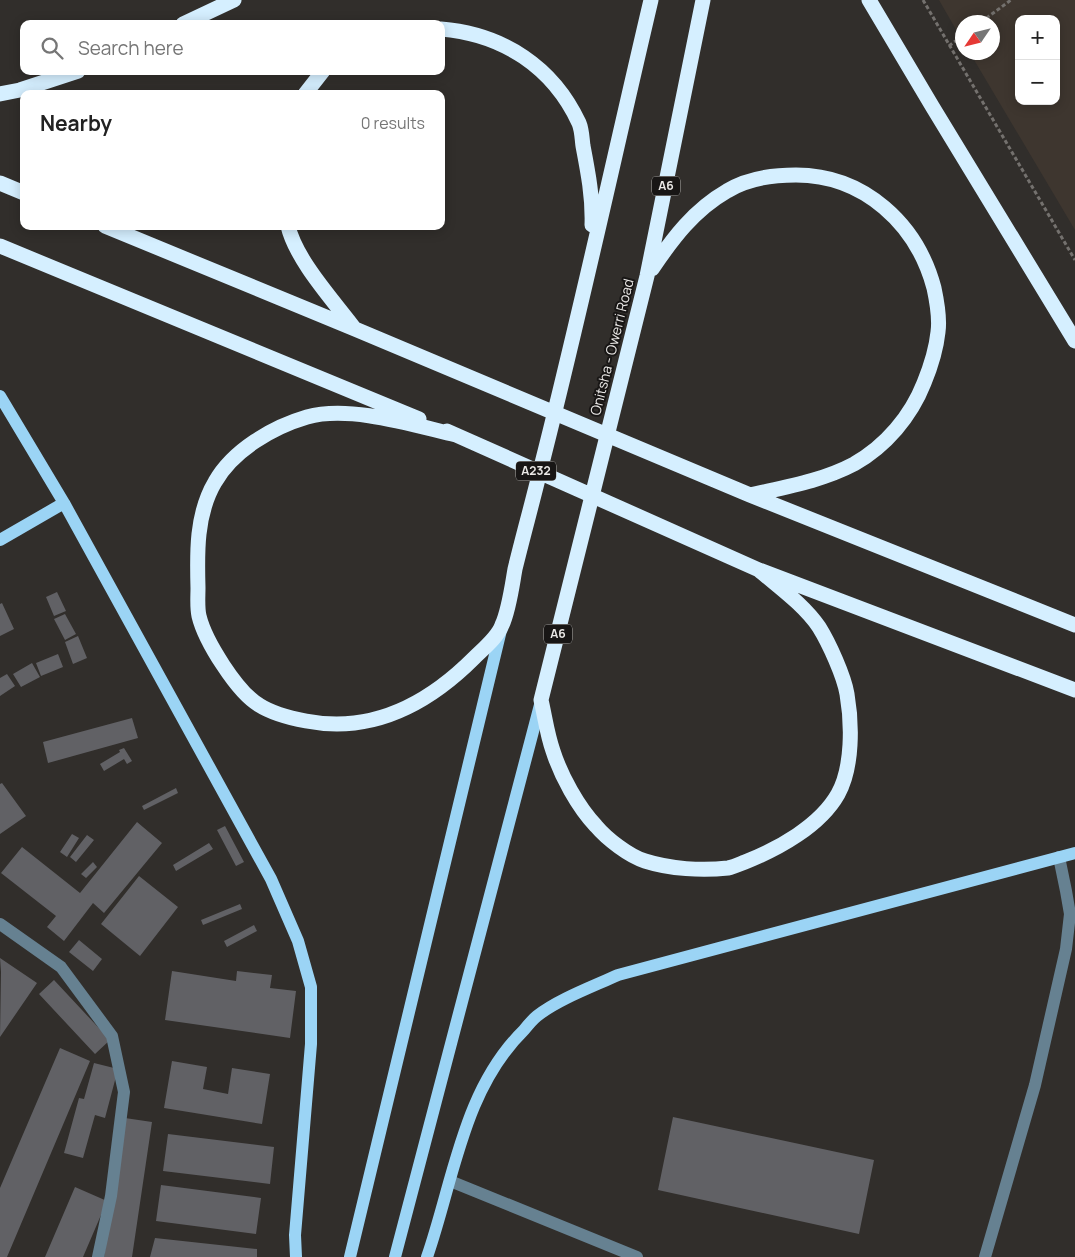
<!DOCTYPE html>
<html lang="en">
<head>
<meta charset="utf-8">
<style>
  :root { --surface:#fff; --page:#f2f2f2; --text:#222; --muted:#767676; --line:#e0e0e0 }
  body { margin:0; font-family:Manrope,sans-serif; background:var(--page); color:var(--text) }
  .controls { position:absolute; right:15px; top:15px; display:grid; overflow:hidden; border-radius:10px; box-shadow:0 2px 12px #0003 }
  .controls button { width:45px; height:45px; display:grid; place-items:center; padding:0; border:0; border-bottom:1px solid var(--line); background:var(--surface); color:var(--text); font:25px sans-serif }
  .compass { position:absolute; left:955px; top:15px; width:45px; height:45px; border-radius:50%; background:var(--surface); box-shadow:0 2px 12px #0003; rotate:235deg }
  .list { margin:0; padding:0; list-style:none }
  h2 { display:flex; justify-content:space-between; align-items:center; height:65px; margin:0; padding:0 20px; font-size:21px }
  h2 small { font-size:16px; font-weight:400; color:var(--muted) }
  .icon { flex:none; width:28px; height:28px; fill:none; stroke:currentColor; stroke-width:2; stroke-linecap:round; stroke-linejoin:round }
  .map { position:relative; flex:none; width:1075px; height:1257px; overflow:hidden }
  .search { position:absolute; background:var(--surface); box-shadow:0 2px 12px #0003; left:20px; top:20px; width:425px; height:55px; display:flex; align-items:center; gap:12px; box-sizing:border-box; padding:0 18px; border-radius:10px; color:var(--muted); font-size:19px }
  .panel { position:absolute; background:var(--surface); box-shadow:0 2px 12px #0003; left:20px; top:90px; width:425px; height:140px; border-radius:10px }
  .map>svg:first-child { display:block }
</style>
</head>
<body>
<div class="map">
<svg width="1075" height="1257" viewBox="0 0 1075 1257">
  <rect width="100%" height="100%" fill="#312e2b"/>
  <path fill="#3e362f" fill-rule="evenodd" d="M 939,0 L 1075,0 L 1075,230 L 970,53 L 992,52 L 992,22 L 962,22 L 962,40 ZM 1019,19 L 1056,19 L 1056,101 L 1019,101 Z"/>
  <path fill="#616165" d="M 57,592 L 66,611 L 54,616 L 46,597 Z
    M 2,603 L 14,629 L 0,636 L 0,604 Z
    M 65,614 L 76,634 L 65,640 L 54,619 Z
    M 78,636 L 87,658 L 73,664 L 65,642 Z
    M 58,654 L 63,667 L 41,676 L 36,663 Z
    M 32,663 L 40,677 L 21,687 L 13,674 Z
    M 7,674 L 15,686 L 0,696 L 0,678 Z
    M 132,718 L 138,738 L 48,763 L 43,742 Z
    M 124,748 L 132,761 L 127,764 L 124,759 L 104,771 L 100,764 L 120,752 L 119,750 Z
    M 2,783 L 26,816 L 0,834 L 0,784 Z
    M 176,788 L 178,793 L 144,810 L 142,806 Z
    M 137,822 L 162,843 L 104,913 L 93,903 L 64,941 L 47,927 L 56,916 L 1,873 L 22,847 L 80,893 Z
    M 225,826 L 244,862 L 236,866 L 217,830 Z
    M 72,834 L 79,838 L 67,857 L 60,852 Z
    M 87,835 L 94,840 L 76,862 L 70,857 Z
    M 209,843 L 213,849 L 176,871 L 173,865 Z
    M 93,862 L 97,867 L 86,878 L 81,874 Z
    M 139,876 L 178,907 L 140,956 L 101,924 Z
    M 240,904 L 242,909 L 203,925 L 201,920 Z
    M 254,925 L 257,931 L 227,947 L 224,941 Z
    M 79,940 L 102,959 L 93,971 L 69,952 Z
    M 0,958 L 37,983 L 0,1037 L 1,972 Z
    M 172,971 L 236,981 L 237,971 L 272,975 L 270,988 L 296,991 L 290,1038 L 165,1020 Z
    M 54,980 L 110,1040 L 95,1054 L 39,994 Z
    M 60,1048 L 90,1061 L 7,1257 L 0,1257 L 0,1188 Z
    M 172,1061 L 207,1067 L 203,1089 L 228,1094 L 232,1068 L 270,1074 L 262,1124 L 164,1108 Z
    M 94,1063 L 118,1069 L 105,1118 L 95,1115 L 83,1158 L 64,1153 L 79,1098 L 84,1099 Z
    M 673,1117 L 874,1160 L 859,1234 L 658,1190 Z
    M 125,1118 L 152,1122 L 132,1257 L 104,1257 Z
    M 168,1134 L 274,1147 L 270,1184 L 163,1171 Z
    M 161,1185 L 261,1198 L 256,1234 L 156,1221 Z
    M 75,1187 L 107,1201 L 83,1257 L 45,1257 Z
    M 155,1238 L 257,1249 L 257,1257 L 150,1257 Z"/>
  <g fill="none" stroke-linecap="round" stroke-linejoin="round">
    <path stroke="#74716e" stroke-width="3" stroke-dasharray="4 2.5" stroke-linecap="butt" d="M 923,0 L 1075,260
      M 981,22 L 1011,0
      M 949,46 L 962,36"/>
    <path stroke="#668191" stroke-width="12" d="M 0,924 L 61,967 L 112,1036 L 124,1092 L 111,1196 L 98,1257
      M 450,1181 L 637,1257
      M 985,1257 L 1035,1085 L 1066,949 L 1070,914 L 1066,891 L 1059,857"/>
    <path stroke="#9bd4f5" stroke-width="12" d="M 0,396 L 64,503 L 271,879 L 298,941 L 311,987 L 311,1044 L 295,1235 L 296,1257
      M 0,540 L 64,503
      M 350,1257 L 501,630
      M 395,1257 L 541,701
      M 427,1257 C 454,1179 463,1090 524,1030 C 528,1025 532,1020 537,1016 C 559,999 592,987 618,975 L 1075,853"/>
    <path stroke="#d5efff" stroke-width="15" d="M 703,0 L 647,276 L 541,700 C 545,717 547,734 553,751 C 561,776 578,807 596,826 C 607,839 629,856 645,861 C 670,869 702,871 728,868 C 734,867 740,864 745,862 C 778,849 820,826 838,794 C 853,767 852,723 847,694 C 844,676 829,643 819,627 C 804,605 780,588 759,570
      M 869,0 L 932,106 L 1075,341
      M 183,24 L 234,0
      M 441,29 C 503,34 553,67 579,123 C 582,130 582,139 583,146 C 588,172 593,198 592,225
      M 0,94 L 20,90 L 78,71
      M 305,94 L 323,71
      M 0,183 L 24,193
      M 105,226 L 355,329 L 750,495 L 1075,625
      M 288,226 C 296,260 333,300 354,328
      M 0,246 L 419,419
      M 652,269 C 673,238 694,210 727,191 C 748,178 772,175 796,175 C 864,175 917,224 934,288 C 937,302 940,318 938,332 C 936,351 931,366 924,383 C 911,416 886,446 854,464 C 822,481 785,487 750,495
      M 447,431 L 759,570 L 1075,690
      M 456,435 C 413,425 350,405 307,417 C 273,427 233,450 215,482 C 196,514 197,553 198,588 C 198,597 197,607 199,616 C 205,641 237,692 259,705 C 273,714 290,718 306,721 C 373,734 428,704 474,658 C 483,649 498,637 502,625 C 509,610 512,586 515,569 C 523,536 532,504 540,471 C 580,315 614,157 651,0"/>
  </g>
  <g text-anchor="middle" stroke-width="4" stroke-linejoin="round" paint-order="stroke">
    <g fill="#181615" stroke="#acaaa8" stroke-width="1">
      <rect x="652" y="176.5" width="28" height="19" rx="4"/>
      <rect x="516" y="461.5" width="40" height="19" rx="4"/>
      <rect x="544" y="624.5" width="28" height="19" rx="4"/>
    </g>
    <g font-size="12" font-weight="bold" fill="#ebe9e7">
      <text x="666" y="190">A6</text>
      <text x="536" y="475">A232</text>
      <text x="558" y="638">A6</text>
    </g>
    <g font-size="14" fill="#ebe9e7" stroke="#181615">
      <text transform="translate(612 347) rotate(-76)" y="5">Onitsha - Owerri Road</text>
    </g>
  </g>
</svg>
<div class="controls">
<button>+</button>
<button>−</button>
</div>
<svg class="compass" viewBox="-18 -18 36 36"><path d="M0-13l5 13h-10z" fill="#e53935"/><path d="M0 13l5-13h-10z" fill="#767676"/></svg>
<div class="search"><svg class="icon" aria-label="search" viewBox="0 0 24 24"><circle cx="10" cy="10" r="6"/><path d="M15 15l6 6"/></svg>Search here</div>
<section class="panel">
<h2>Nearby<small>0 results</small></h2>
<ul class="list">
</ul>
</section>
</div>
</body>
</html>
